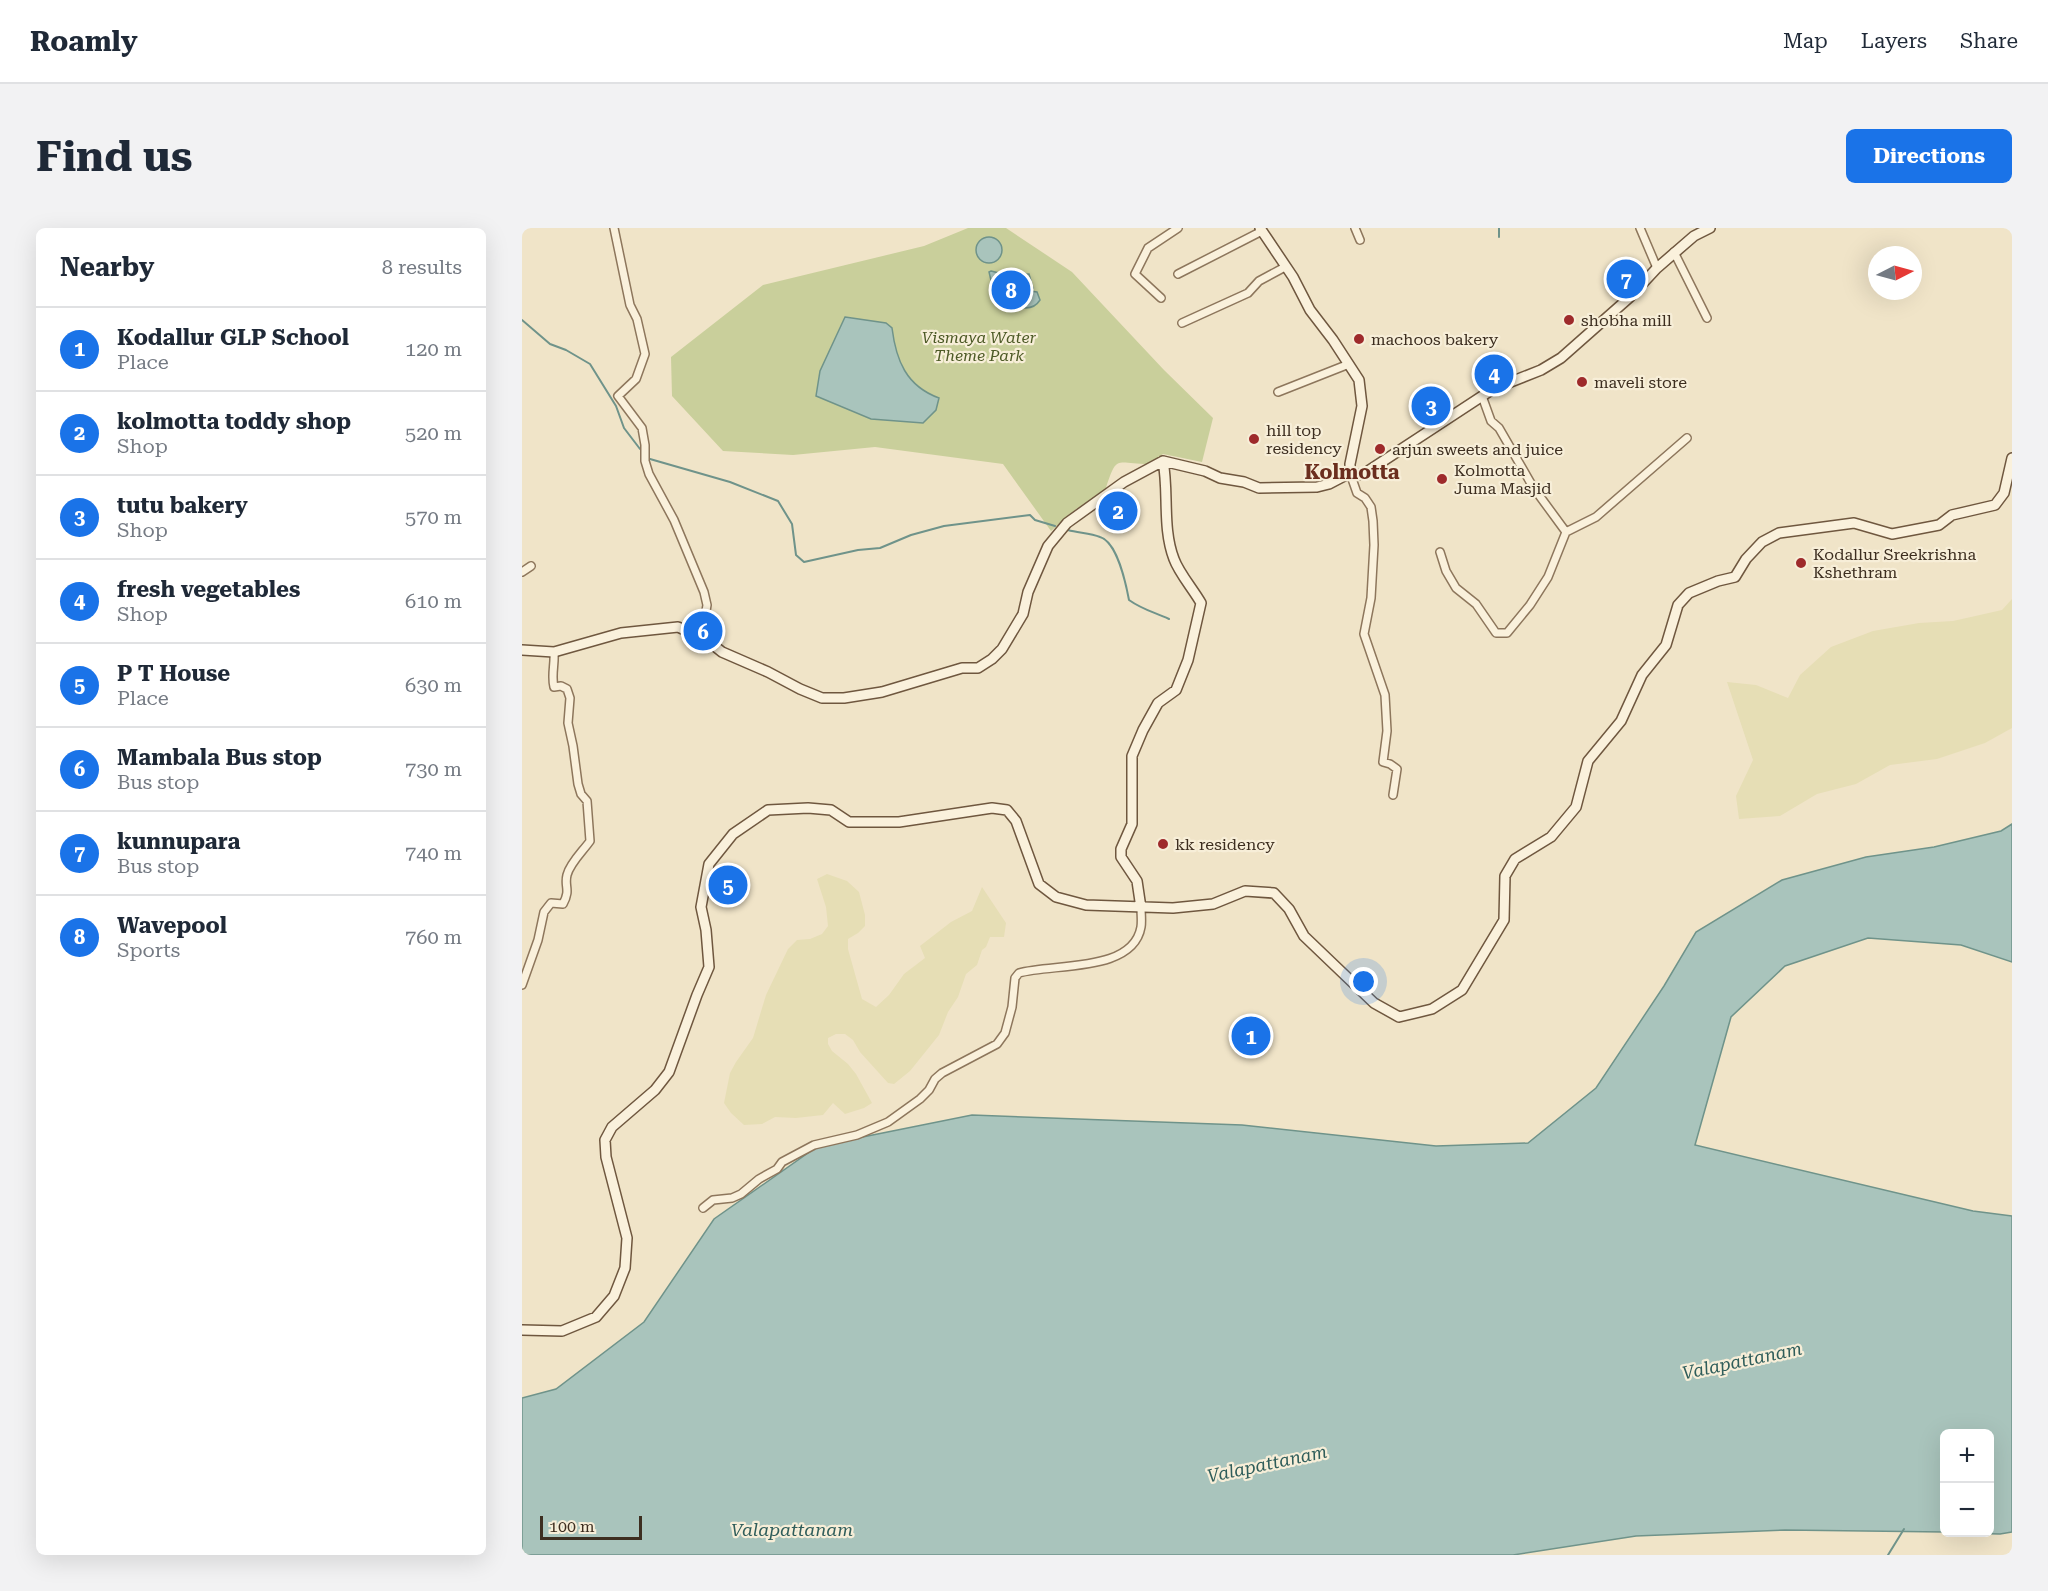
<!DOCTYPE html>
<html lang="en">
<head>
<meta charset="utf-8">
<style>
  :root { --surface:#fff; --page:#f2f2f3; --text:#1f2937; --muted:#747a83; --line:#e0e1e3; --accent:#1a73e8 }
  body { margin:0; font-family:"Roboto Serif",serif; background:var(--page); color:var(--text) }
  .controls { position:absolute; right:18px; bottom:18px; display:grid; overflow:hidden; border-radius:9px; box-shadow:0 6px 24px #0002 }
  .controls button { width:54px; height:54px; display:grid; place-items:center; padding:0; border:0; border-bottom:2px solid var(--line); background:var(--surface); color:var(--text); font:30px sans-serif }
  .compass { position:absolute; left:1346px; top:18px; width:54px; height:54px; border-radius:50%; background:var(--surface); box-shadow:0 6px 24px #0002; rotate:84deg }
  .scale { position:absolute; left:18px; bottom:15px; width:102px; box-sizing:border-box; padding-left:6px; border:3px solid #3d2e20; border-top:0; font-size:16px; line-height:21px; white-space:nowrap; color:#3d2e20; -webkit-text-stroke:4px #f7eed8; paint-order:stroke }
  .you { position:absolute; left:842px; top:754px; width:21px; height:21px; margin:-15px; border:4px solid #fff; border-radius:50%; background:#1a73e8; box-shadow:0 0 0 9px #1a73e833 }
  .badge { display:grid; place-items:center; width:39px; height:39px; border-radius:50%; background:var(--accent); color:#fff; font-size:20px; font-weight:700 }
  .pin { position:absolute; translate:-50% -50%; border:3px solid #fff; box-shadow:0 2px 6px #0006 }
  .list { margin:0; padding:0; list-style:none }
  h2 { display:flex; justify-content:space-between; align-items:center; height:78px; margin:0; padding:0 24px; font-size:26px }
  h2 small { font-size:20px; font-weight:400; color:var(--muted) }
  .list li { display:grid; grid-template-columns:39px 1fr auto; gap:18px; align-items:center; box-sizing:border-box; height:84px; padding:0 24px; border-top:2px solid var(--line) }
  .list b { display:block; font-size:22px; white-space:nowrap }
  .list p { margin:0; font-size:20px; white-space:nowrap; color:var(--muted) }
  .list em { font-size:20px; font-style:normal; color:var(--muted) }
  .map { position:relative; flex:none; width:1490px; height:1327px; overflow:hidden; border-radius:9px }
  header { display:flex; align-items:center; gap:36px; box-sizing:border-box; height:84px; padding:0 30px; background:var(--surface); border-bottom:2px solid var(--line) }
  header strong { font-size:28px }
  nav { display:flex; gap:33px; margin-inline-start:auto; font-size:21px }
  .intro { display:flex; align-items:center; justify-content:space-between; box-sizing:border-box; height:144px; padding:0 36px }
  h1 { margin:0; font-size:42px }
  .button { padding:15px 27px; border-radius:9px; background:var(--accent); color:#fff; font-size:21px; font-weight:700 }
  main { display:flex; gap:36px; padding:0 36px }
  aside { flex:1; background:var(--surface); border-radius:9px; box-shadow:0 6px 24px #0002 }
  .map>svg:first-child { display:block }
</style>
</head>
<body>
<header>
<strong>Roamly</strong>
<nav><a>Map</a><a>Layers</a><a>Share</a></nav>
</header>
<div class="intro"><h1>Find us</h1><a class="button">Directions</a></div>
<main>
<aside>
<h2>Nearby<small>8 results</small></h2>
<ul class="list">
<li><span class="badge">1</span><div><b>Kodallur GLP School</b><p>Place</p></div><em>120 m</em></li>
<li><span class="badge">2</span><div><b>kolmotta toddy shop</b><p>Shop</p></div><em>520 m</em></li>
<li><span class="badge">3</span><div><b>tutu bakery</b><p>Shop</p></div><em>570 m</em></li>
<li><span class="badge">4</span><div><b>fresh vegetables</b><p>Shop</p></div><em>610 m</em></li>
<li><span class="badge">5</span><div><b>P T House</b><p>Place</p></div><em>630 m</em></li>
<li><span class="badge">6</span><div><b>Mambala Bus stop</b><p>Bus stop</p></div><em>730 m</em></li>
<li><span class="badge">7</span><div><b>kunnupara</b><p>Bus stop</p></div><em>740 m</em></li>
<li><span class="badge">8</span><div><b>Wavepool</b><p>Sports</p></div><em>760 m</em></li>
</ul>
</aside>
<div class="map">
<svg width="1490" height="1327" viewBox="0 0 1490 1327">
  <rect width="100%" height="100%" fill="#f0e4c8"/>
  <path fill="#e6deb5" d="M 1490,371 L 1490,500 L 1463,515 L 1415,531 L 1368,537 L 1334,556 L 1295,566 L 1258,588 L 1217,591 L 1214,568 L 1231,532 L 1205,454 L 1234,457 L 1266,470 L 1278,447 L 1309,419 L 1351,403 L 1397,395 L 1431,393 L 1480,382 Z
    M 305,646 L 325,653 L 337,664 L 343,687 L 343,698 L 336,705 L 326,711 L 326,721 L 340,771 L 354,779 L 367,767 L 382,746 L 403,730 L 398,718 L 429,694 L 450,683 L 460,659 L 484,695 L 482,709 L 468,709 L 464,719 L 460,722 L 455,737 L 444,746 L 436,769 L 426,784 L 417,807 L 388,843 L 372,856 L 366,855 L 338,824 L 331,812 L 323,806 L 314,806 L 306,810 L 306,816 L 310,823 L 326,836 L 334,846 L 350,875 L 342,880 L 323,886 L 311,875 L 301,887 L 274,890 L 253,889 L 240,896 L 222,897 L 209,885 L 202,875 L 208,845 L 214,834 L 231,810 L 244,767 L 266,721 L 275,712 L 288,711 L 300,706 L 306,698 L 304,679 L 295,651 Z"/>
  <path fill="#c9cf9b" d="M 446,0 L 484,0 L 550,44 L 642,142 L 691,190 L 680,234 L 641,226 L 627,236 C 593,236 595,225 583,263 L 554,281 L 529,303 L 481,236 L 353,219 L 271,227 L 201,223 L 150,168 L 149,129 L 241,57 L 402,18 Z"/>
  <path fill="#a9c4bc" stroke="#6f938a" stroke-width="1.5" d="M454 22a13 13 0 1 1 26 0a13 13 0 1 1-26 0Z
    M 469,43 L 485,47 L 507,46 L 511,60 L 492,69 L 477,80 L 475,78 L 467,44 Z
    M 508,63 L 515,64 L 518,72 C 513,80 505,81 497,79 L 495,73 L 497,69 Z
    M 323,89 L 364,95 L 370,100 C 374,132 384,158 417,170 L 414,182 L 401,195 L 349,191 L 294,168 L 298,143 Z
    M 1490,596 L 1490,734 L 1439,717 L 1346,710 L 1263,738 L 1209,789 L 1173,917 L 1451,983 L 1490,988 L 1490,1304 L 1478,1306 L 1434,1305 L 1468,1304 L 1468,1206 L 1422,1206 L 1422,1304 L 1263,1302 L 1114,1308 L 991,1327 L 0,1327 L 0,1170 L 34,1161 L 122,1094 L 192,991 L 296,918 L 450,887 L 720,897 L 914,918 L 1006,915 L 1074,860 L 1142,758 L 1174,704 L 1260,652 L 1344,629 L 1412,619 L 1479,603 Z"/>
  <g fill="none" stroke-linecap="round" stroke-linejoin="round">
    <path stroke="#6f938a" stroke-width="2" d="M 977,0 L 977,9
      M 0,92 L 28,116 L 44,122 L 68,136 L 94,178 L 102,200 L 118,221
      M 128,231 L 208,254 L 256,273 L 270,296 L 274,327 L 282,334 L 336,322 L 358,320 L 389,307 L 422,298 L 508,287 L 513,292 L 533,298
      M 546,302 C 556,305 568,305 578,309 C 595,314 604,356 607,372 C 621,382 632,384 647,391
      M 1366,1327 L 1382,1301"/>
    <defs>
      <path id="street" d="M 92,0 L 108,77 L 115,91 L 123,126 L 114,151 L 96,168 L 120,200 L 123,217 L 123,233 L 127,246 L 152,292 L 182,364 L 185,377 L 184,383 L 164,402
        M 833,0 L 838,12
        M 1118,0 L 1135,40
        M 1152,24 L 1185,90
        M 656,46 L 740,3
        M 639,70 L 613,46 L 626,20 L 656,0
        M 660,95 L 726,65 L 737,53 L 763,39
        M 756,164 L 827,136
        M 828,245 L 835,265 L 843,270 L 849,279 L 851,293 L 852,317 L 849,370 L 842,406 L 863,467 L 865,503 L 861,534 L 868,536 L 875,541 L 871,567
        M 1044,304 L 1074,289 L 1165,210
        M 918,324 L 924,343 L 934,360 L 954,376 L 974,405 L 985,405 L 1008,377 L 1026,349 L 1044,304 L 1011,259 L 977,200 L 969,193 L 960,168
        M 0,344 L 9,338
        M 0,757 L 16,712 L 22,684 L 29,675 L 41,676 C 49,661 42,659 45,647 C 48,635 61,623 68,613 L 65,573 L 59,566 L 56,556 L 51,518 L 46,495 L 48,470 L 45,461 L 39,458 L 32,459 C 29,447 33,437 32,424
        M 181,980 L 191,972 L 210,970 L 219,966 L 237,951 L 255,941 L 260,934 L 292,917 L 335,907 L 366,894 L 398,871 L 407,862 L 413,851 L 420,845 L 475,816 L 483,805 L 490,779 L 493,750 L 497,745 C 531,735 611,745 619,699 C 620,693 619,686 619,680"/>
      <path id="secondary" d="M 828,245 L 836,247 L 846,243 L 971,161 L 1019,142 L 1039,130 L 1108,69 L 1135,40 L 1172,8 L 1188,0
        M 0,422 L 32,424 L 99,405 L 156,399 L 185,412 L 200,424 L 246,444 L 278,461 L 300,470 L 322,470 L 360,464 L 440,440 L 456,440 L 470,431 L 480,421 L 501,386 L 506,364 L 526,318 L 545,295 L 602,254 L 641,233 L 683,243 L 698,250 L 722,254 L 737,260 L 795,259 L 807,256 L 828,245 L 828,236 L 840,178 L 837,152 L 811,112 L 788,82 L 771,49 L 738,0
        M 619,680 L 615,653 L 599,629 L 599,621 L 610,596 L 610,528 L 621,502 L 636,475 L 654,462 L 666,432 L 679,375 C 671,361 657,345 652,331 C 640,300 647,264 641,233
        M 0,1102 L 40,1103 L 74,1089 L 92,1068 L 103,1040 L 105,1010 L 84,929 L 83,912 L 90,899 L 133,862 L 147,844 L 175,767 L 187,739 L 184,702 L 179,679 L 187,636 L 211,606 L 246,582 L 286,580 L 309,582 L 327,594 L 377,594 L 470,580 L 485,582 L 494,593 L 517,656 L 534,669 L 564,677 L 651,680 L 691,676 L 723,663 L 752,665 L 767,681 L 782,708 L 852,775 L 877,789 L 910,781 L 940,762 L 982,692 L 983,648 L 993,631 L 1029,609 L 1054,579 L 1066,533 L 1099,493 L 1120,447 L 1144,417 L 1156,377 L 1167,365 L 1196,353 L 1213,349 L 1224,331 L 1240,314 L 1257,305 L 1332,295 L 1370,306 L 1417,297 L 1430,287 L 1473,277 L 1482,265 L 1490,230"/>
    </defs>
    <use href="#street" stroke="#8d765c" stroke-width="10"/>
    <use href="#secondary" stroke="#6f573f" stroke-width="12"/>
    <use href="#street" stroke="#faf1dc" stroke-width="7"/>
    <use href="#secondary" stroke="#faf1dc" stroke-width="9"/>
  </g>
  <g fill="#9e2a2b" stroke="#f7eed8" stroke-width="2">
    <circle cx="1047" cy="92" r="6"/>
    <circle cx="837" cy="111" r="6"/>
    <circle cx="1060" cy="154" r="6"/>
    <circle cx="732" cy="211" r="6"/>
    <circle cx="858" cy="221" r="6"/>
    <circle cx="920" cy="251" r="6"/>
    <circle cx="1279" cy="335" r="6"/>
    <circle cx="641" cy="616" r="6"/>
  </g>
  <g text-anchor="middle" stroke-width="4.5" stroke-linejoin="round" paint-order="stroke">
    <g font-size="16" fill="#3d2e20" stroke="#f7eed8" text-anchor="start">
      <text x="1059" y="98">shobha mill</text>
      <text x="849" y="117">machoos bakery</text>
      <text x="1072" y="160">maveli store</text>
      <text x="744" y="208">hill top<tspan x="744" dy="18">residency</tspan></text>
      <text x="870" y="227">arjun sweets and juice</text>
      <text x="932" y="248">Kolmotta<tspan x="932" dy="18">Juma Masjid</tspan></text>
      <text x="1291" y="332">Kodallur Sreekrishna<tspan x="1291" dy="18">Kshethram</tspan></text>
      <text x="653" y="622">kk residency</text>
    </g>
    <g font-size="16" font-style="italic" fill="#4d5a26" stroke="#f7eed8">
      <text x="457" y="115">Vismaya Water<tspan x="457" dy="18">Theme Park</tspan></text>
    </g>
    <g font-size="18" font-style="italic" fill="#2f5d5a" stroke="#f7eed8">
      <text transform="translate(1220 1133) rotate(-12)" y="6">Valapattanam</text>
      <text transform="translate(745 1236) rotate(-12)" y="6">Valapattanam</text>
      <text x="270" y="1308">Valapattanam</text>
    </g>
    <g font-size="20" font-weight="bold" fill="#6b2e1e" stroke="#f7eed8">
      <text x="830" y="251">Kolmotta</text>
    </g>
  </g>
</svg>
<div class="controls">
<button>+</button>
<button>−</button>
</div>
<svg class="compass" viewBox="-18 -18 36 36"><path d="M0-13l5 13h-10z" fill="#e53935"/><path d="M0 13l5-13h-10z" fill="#747a83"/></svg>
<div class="scale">100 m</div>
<div class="you"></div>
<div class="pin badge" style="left:729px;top:808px">1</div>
<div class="pin badge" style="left:596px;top:283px">2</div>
<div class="pin badge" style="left:909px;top:178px">3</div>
<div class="pin badge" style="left:972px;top:146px">4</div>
<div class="pin badge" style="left:206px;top:657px">5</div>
<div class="pin badge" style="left:181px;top:403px">6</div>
<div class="pin badge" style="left:1104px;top:51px">7</div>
<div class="pin badge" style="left:489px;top:62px">8</div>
</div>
</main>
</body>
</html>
